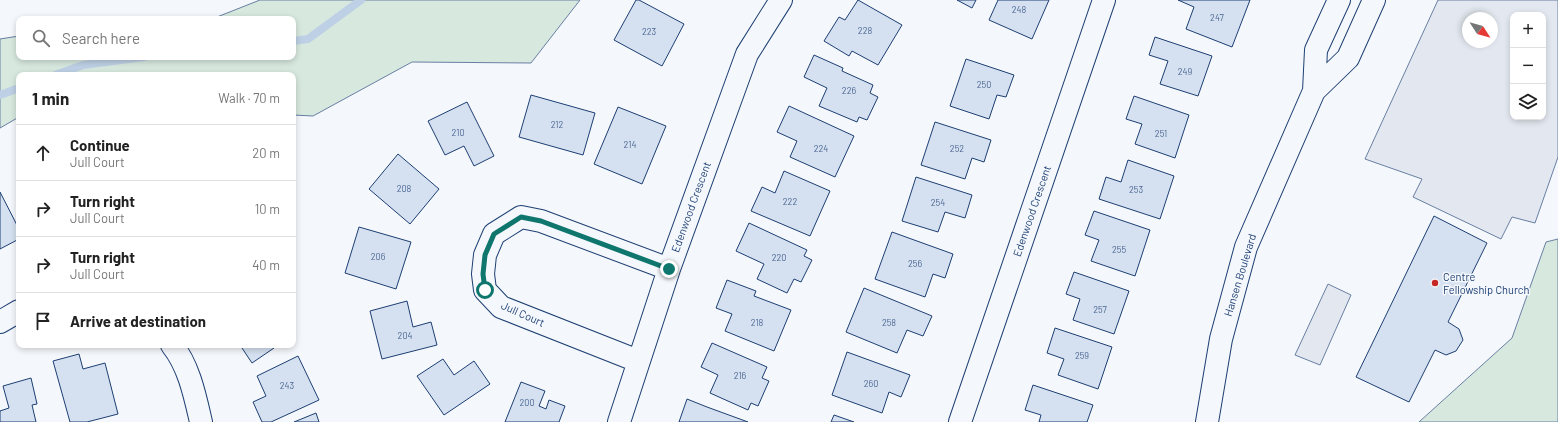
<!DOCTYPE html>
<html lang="en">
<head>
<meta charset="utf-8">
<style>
  :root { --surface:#fff; --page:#f6f6f6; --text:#222; --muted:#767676; --line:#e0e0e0 }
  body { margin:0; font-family:Barlow,sans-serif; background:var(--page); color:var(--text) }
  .controls { position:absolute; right:12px; top:12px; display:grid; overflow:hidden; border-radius:8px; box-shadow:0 2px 6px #0003 }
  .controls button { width:36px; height:36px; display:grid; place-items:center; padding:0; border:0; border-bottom:1px solid var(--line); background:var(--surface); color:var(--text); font:20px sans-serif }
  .compass { position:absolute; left:1462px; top:12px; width:36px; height:36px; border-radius:50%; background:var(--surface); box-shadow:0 2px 6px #0003; rotate:126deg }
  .stop { position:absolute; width:12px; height:12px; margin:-9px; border:3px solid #0f766e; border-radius:50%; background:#fff }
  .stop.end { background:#0f766e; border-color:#fff; box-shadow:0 1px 4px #0008 }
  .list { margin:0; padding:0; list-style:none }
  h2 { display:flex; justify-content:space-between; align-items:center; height:52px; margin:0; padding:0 16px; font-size:17px }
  h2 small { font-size:13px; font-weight:400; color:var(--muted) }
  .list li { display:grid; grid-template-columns:26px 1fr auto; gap:12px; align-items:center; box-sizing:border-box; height:56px; padding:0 16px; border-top:1px solid var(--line) }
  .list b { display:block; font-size:15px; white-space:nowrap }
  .list p { margin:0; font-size:13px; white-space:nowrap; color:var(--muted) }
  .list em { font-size:13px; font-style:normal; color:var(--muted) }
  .icon { flex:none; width:22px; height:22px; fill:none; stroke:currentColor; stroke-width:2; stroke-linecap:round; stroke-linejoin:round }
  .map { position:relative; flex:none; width:1558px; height:422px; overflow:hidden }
  .search { position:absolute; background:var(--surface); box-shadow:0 2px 6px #0003; left:16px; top:16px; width:280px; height:44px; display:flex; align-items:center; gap:10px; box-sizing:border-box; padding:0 14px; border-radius:8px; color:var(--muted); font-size:15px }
  .panel { position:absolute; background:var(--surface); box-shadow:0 2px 6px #0003; left:16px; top:72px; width:280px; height:276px; border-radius:8px }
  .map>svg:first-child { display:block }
</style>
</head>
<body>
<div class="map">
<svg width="1558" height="422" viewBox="0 0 1558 422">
  <rect width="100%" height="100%" fill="#f4f7fb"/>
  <path fill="#d7e8df" stroke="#687fa3" d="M 260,0 L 580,0 L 531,63 L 412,62 L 313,116 L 293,115 L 293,75 L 19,75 L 19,117 L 0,128 L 0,39 L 19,36 L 19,57 L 293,57 L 293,19 L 193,19 L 217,17 Z
    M 1558,239 L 1558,422 L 1419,422 L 1512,338 L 1546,242 Z"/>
  <path fill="#e3e8f0" stroke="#687fa3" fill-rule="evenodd" d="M 1438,0 L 1558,0 L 1558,157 L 1535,223 L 1512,217 L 1501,239 L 1413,197 L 1422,179 L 1365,159 ZM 1513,15 L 1543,15 L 1543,117 L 1513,117 ZM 1468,18 L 1492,18 L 1492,42 L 1468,42 Z
    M 1328,284 L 1351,295 L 1320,365 L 1295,355 Z"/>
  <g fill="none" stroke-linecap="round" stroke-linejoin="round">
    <path stroke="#bed0e5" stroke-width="8" d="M 293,41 L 308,39 L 361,0
      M 55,75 L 83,65 L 144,57
      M 0,95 L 19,88"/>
  </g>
  <path fill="#d5e0f0" stroke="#1d3f73" d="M 636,0 L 639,0 L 684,24 L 662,66 L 614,40 Z
    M 858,0 L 902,25 L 878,65 L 852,51 L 849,56 L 824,41 L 839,17 L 845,20 Z
    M 957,0 L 976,0 L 972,8 Z
    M 998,0 L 1049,0 L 1032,39 L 989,20 Z
    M 1178,0 L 1250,0 L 1232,47 L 1186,29 L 1194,7 Z
    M 1155,37 L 1212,56 L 1198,96 L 1160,84 L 1168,61 L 1149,55 Z
    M 814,55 L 843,68 L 842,71 L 873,85 L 870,93 L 878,97 L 867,120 L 859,117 L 857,122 L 819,106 L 827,88 L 804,77 Z
    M 966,59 L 1014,75 L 1006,97 L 997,95 L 989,119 L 950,106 Z
    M 531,95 L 595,113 L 583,155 L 519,137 Z
    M 1134,96 L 1189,115 L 1175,158 L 1135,144 L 1142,124 L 1126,119 Z
    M 467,102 L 494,156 L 474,166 L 464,146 L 445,155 L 428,121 Z
    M 789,106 L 854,136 L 835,177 L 790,157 L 797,141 L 777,132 Z
    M 618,107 L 666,126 L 642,184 L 594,164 Z
    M 935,122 L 991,140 L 984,162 L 972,158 L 965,179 L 921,165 Z
    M 398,154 L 439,189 L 410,224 L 369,189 Z
    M 1128,160 L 1174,176 L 1160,219 L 1099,199 L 1106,177 L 1121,182 Z
    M 784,171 L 830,191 L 810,236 L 751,211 L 762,187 L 775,193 Z
    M 916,177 L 972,195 L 965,218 L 945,212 L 938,232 L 902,221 Z
    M 0,192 L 19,229 L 19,239 L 0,249 Z
    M 1094,211 L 1150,230 L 1135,276 L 1091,261 L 1099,240 L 1085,235 Z
    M 1434,216 L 1487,243 L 1448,322 L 1459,329 L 1463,340 L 1456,351 L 1446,355 L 1435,350 L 1409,402 L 1356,377 Z
    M 749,223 L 807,250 L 804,256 L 812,260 L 801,282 L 794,279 L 787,293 L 757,279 L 764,264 L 736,251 Z
    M 359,227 L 411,242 L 396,289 L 345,273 Z
    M 892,232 L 953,254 L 945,278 L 933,274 L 925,297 L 875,279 Z
    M 1074,272 L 1129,291 L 1114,334 L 1073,320 L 1080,299 L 1066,294 Z
    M 727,280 L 756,291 L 754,296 L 791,310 L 774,351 L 725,331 L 732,314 L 716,308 Z
    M 864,288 L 932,316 L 923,336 L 907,330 L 897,353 L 846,332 Z
    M 407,301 L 413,327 L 431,322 L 437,345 L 382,359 L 370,311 Z
    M 1055,328 L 1112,347 L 1098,389 L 1058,375 L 1064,359 L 1047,353 Z
    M 712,343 L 767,367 L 762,378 L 769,381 L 758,406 L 751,403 L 748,410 L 710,393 L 718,375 L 701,367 Z
    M 240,345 L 272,345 L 274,348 L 252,363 Z
    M 847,352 L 910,375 L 901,397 L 889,392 L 882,413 L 832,395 Z
    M 79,354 L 83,369 L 105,363 L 118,414 L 87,422 L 70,422 L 53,361 Z
    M 298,356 L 319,400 L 271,422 L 262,422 L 253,402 L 266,396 L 257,376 Z
    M 443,359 L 454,375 L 474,361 L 490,384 L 444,415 L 417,376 Z
    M 31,378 L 37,404 L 32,405 L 36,422 L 0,422 L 0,411 L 9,408 L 3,386 Z
    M 521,382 L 545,391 L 539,406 L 546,409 L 549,400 L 565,406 L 559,422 L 505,422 Z
    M 1033,385 L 1093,405 L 1087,422 L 1039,422 L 1041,415 L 1025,410 Z
    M 687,399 L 707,407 L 748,422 L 679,422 Z
    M 316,413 L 319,422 L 294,422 Z
    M 834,415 L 854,422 L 831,422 Z"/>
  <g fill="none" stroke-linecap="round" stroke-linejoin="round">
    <defs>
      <path id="minor" d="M 0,322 L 19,311
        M 172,345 C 189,366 195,396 201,422
        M 638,361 L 501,307 L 485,290 L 483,274 L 485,255 L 494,234 L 521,217 L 541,221 L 669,269
        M 619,422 L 669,269 L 747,54 L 781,0
        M 960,422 L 1104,0"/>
      <path id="tertiary" d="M 1314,91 L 1348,58 L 1374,0
        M 1207,422 L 1221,339 L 1246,247 L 1314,91 L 1316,50 L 1339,0"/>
    </defs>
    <use href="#minor" stroke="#1d3f73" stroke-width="24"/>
    <use href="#tertiary" stroke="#1d3f73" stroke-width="24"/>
    <use href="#minor" stroke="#f4f7fb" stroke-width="22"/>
    <use href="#tertiary" stroke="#f4f7fb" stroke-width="22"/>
  </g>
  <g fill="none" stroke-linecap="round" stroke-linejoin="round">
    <path stroke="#0f766e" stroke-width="5" d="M 485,290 L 483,274 L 485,255 L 494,234 L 521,217 L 541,221 L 669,269"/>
  </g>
  <circle fill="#c62828" stroke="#f4f7fb" stroke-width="1.5" cx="1435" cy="283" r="4"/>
  <g text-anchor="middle" stroke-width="3" stroke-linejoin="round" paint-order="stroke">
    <g font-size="9" fill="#4b6792">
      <text x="1019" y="13">248</text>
      <text x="1217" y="21">247</text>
      <text x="865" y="34">228</text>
      <text x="649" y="35">223</text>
      <text x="1185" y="75">249</text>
      <text x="984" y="88">250</text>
      <text x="849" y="94">226</text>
      <text x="557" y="128">212</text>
      <text x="458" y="136">210</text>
      <text x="1161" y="137">251</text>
      <text x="630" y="148">214</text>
      <text x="821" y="152">224</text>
      <text x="957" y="152">252</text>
      <text x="404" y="192">208</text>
      <text x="1136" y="193">253</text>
      <text x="790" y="205">222</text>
      <text x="938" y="206">254</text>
      <text x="1119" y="253">255</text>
      <text x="378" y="260">206</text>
      <text x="779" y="261">220</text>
      <text x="915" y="267">256</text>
      <text x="1100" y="313">257</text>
      <text x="757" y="326">218</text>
      <text x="889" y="326">258</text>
      <text x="405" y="339">204</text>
      <text x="1082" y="359">259</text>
      <text x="740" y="379">216</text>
      <text x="871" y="387">260</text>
      <text x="287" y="389">243</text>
      <text x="527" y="406">200</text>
    </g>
    <g font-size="11" fill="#1d3f73" stroke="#f4f7fb">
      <text transform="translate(691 207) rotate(-70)" y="4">Edenwood Crescent</text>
      <text transform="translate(1032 211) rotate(-71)" y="4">Edenwood Crescent</text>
      <text transform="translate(1240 275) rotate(-73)" y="4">Hansen Boulevard</text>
      <text transform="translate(523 314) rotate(24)" y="4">Jull Court</text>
    </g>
    <g font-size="11" fill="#1d3f73" stroke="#f4f7fb" text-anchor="start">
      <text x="1443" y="281">Centre<tspan x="1443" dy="13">Fellowship Church</tspan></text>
    </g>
  </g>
</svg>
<div class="controls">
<button>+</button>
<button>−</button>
<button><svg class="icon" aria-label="layers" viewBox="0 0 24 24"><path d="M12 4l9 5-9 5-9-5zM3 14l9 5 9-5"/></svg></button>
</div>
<svg class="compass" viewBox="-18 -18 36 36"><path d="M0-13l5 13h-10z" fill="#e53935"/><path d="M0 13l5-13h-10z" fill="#767676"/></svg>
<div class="stop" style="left:485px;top:290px"></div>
<div class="stop end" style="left:669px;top:269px"></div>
<div class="search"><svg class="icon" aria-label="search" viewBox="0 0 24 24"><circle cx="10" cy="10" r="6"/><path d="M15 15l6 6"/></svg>Search here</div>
<section class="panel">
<h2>1 min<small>Walk · 70 m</small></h2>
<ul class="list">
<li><svg class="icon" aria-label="ahead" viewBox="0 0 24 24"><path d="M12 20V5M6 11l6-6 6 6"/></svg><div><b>Continue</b><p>Jull Court</p></div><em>20 m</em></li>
<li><svg class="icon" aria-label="right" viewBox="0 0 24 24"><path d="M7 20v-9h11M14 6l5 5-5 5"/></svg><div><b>Turn right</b><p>Jull Court</p></div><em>10 m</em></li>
<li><svg class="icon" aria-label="right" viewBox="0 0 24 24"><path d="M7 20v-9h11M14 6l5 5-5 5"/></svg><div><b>Turn right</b><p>Jull Court</p></div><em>40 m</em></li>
<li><svg class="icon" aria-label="arrive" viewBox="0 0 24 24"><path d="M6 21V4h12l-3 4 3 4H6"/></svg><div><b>Arrive at destination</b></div></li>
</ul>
</section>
</div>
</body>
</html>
